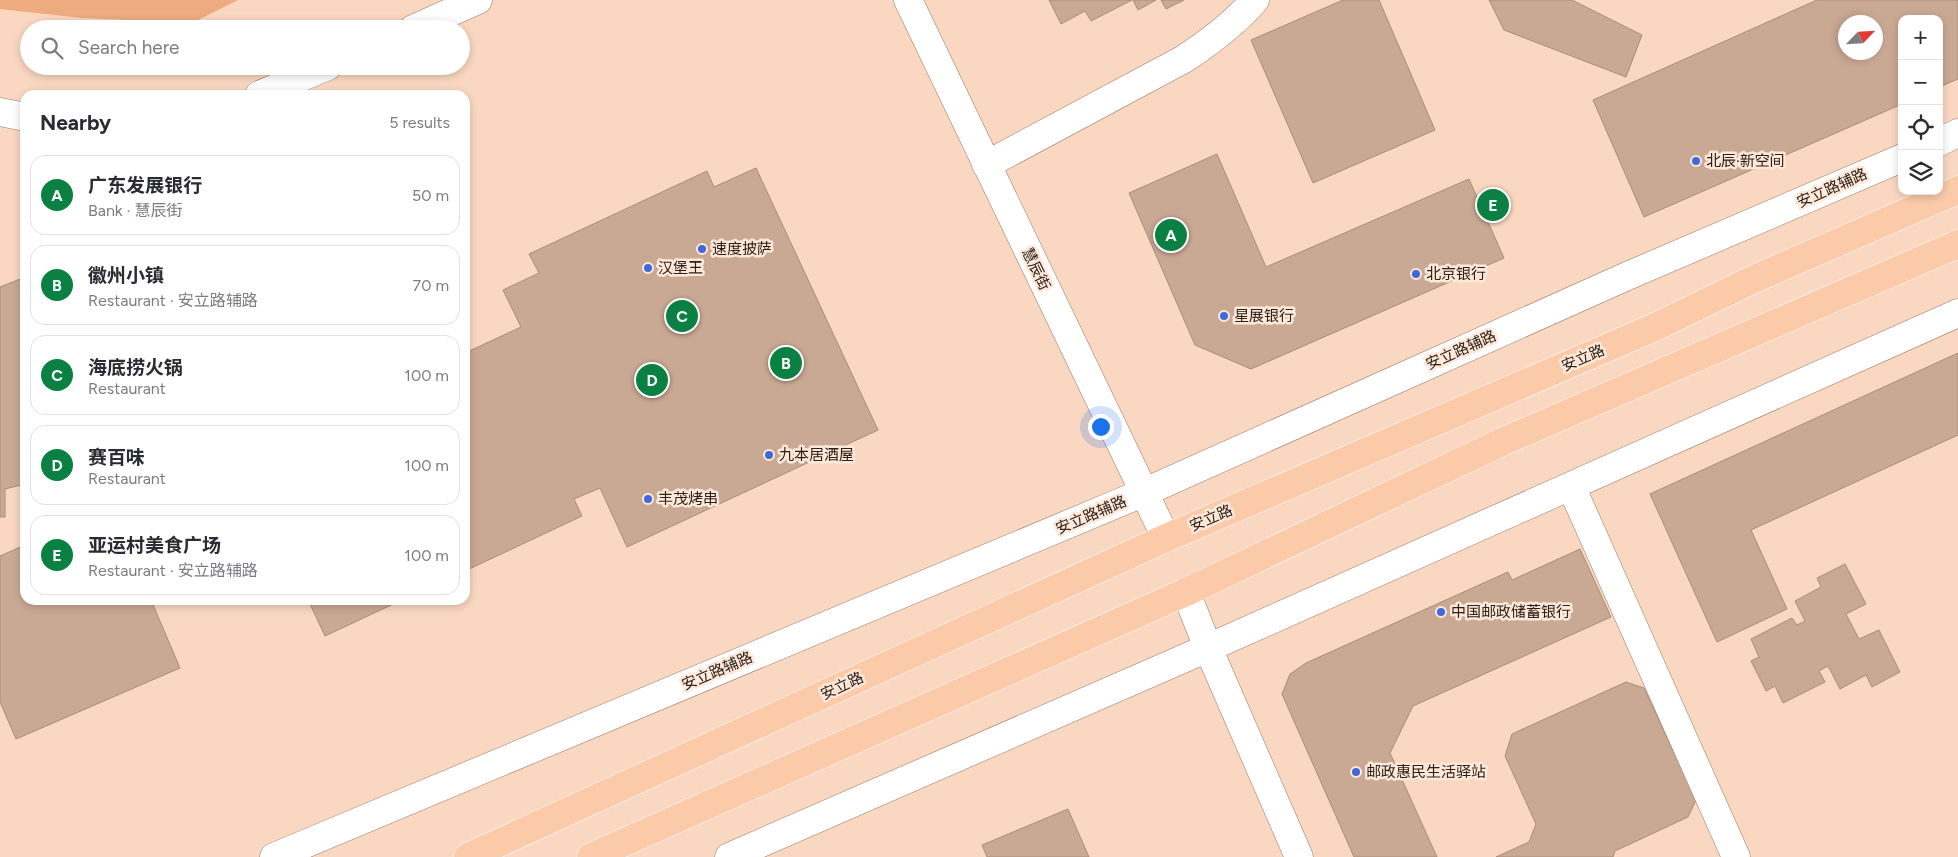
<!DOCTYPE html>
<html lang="en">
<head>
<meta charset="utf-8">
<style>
  :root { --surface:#fff; --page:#f2f2f3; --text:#2b2b33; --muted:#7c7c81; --line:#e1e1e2; --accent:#0b8043 }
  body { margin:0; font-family:Figtree,"Noto Sans SC",sans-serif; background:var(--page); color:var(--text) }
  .controls { position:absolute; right:15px; top:15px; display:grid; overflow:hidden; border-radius:10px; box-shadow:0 2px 8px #0003 }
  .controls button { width:45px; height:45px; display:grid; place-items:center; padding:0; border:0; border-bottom:1px solid var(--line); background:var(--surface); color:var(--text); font:25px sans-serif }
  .compass { position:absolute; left:1838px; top:15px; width:45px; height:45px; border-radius:50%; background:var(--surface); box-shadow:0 2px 8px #0003; rotate:65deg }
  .you { position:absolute; left:1100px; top:426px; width:18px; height:18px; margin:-12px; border:4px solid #fff; border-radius:50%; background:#1a73e8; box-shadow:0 0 0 8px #1a73e833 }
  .badge { display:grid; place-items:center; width:32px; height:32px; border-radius:50%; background:var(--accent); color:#fff; font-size:16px; font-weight:700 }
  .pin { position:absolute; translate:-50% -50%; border:2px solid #fff; box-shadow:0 1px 5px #0006 }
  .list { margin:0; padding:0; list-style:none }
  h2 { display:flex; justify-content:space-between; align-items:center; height:65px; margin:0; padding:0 20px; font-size:21px }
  h2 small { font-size:16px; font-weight:400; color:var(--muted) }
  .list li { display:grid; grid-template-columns:32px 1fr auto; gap:15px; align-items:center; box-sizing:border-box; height:80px; margin:0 10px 10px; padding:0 10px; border:1px solid var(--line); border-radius:15px }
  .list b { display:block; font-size:19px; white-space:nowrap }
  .list p { margin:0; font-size:16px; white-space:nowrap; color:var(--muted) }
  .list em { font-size:16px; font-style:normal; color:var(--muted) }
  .icon { flex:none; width:28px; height:28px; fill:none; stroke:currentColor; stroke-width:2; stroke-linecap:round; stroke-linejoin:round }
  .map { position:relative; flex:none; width:1958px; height:857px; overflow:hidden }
  .search { position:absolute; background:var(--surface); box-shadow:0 2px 8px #0003; left:20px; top:20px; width:450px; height:55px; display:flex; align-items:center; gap:12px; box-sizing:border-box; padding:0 18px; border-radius:28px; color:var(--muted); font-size:19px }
  .panel { position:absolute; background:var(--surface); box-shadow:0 2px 8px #0003; left:20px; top:90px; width:450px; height:515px; border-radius:15px }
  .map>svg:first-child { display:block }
</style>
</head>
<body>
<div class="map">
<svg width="1958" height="857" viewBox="0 0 1958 857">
  <rect width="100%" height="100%" fill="#fad7c1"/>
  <path fill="#edab7f" d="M 0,0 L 238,0 L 192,23 L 82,18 L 0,9 Z"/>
  <path fill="#caa994" stroke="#ab8c77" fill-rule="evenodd" d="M 1049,0 L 1132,0 L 1091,21 L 1085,11 L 1061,24 Z
    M 1133,0 L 1156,0 L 1138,10 Z
    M 1161,0 L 1184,0 L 1166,9 Z
    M 1343,0 L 1379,0 L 1435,130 L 1313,183 L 1251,40 Z
    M 1489,0 L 1572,0 L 1642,35 L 1626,77 L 1504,30 Z
    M 1817,0 L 1958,0 L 1958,79 L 1939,87 L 1939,19 L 1902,19 L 1902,104 L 1644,217 L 1593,100 ZM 1846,22 L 1876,22 L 1876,52 L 1846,52 Z
    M 1217,154 L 1266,267 L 1469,179 L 1504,258 L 1251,369 L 1195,345 L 1129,193 Z
    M 756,168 L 878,430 L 627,547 L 600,488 L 574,499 L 582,516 L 465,571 L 465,353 L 521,327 L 503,290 L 539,273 L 529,254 L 707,171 L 714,187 Z
    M 25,277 L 25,484 L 5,489 L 5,517 L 0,517 L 0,287 Z
    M 1958,353 L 1958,435 L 1751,530 L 1787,609 L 1717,642 L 1650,494 Z
    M 25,545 L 25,600 L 151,600 L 180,668 L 16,739 L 0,702 L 0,556 Z
    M 1580,549 L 1611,617 L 1413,706 L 1390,753 L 1437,857 L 1354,857 L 1282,694 L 1290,674 L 1306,663 L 1508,572 L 1512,580 Z
    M 1845,564 L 1866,604 L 1846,614 L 1859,639 L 1879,630 L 1900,672 L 1872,687 L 1866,675 L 1840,689 L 1828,666 L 1819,671 L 1825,682 L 1783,703 L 1775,686 L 1766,691 L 1751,661 L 1759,657 L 1751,639 L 1792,618 L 1797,625 L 1805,621 L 1795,601 L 1821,587 L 1817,578 Z
    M 308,600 L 402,600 L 325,636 Z
    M 1626,682 L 1644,688 L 1696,800 L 1688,817 L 1615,851 L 1613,857 L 1496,857 L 1529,842 L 1536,824 L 1505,756 L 1512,734 Z
    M 1068,809 L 1089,857 L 987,857 L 982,845 Z"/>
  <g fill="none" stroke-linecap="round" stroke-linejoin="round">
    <defs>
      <path id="minor" d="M 908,0 L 1166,538
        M 413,29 L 478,0
        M 259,95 L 328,66
        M 0,112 L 25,117
        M 1939,142 L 1958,133
        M 986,165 L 1184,59 C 1210,42 1234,24 1255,0
        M 1571,486 L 1736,857
        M 1186,592 L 1208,648 L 1299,857
        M 274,857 L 1145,492 L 1625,277 L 1902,158
        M 729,857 L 1208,648 L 1958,313"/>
      <path id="major" d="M 468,857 L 1166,538 L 1653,328 L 1754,279 L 1958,190
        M 591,857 L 1186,592 L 1502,442 L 1958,244"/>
    </defs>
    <use href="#minor" stroke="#987965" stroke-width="29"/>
    <use href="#major" stroke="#fff" stroke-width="29"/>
    <use href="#minor" stroke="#fff" stroke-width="28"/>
    <use href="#major" stroke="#facaa9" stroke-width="28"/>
  </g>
  <g fill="#3d69da" stroke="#fde8da" stroke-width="2">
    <circle cx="1696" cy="161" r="5"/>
    <circle cx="702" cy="249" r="5"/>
    <circle cx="648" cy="268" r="5"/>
    <circle cx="1416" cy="274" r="5"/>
    <circle cx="1224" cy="316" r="5"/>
    <circle cx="769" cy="455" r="5"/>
    <circle cx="648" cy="499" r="5"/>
    <circle cx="1441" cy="612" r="5"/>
    <circle cx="1356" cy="772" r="5"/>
  </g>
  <g text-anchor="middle" stroke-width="5" stroke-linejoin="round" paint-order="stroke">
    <g font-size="15" fill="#2c2018" stroke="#fde8da" text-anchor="start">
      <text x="1706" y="166">北辰·新空间</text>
      <text x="712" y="254">速度披萨</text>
      <text x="658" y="273">汉堡王</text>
      <text x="1426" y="279">北京银行</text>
      <text x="1234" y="321">星展银行</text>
      <text x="779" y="460">九本居酒屋</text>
      <text x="658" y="504">丰茂烤串</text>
      <text x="1451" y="617">中国邮政储蓄银行</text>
      <text x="1366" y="777">邮政惠民生活驿站</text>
    </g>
    <g font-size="15" fill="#2c2018" stroke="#fde8da">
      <text transform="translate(1832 188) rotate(-24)" y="5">安立路辅路</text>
      <text transform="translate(1036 269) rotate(64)" y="5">慧辰街</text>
      <text transform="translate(1461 350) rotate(-24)" y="5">安立路辅路</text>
      <text transform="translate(1583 358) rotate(-23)" y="5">安立路</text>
      <text transform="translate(1091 515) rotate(-23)" y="5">安立路辅路</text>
      <text transform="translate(1211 518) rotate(-23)" y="5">安立路</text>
      <text transform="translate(717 671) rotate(-23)" y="5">安立路辅路</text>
      <text transform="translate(842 686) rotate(-25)" y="5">安立路</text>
    </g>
  </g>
</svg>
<div class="controls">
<button>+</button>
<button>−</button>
<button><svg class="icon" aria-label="locate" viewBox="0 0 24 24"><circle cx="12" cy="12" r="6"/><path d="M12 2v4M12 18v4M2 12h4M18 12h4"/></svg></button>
<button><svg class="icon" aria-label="layers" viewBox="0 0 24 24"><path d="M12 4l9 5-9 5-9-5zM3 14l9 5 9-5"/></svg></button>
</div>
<svg class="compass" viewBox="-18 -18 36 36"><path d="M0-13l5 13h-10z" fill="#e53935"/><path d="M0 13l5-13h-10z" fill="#7c7c81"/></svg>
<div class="you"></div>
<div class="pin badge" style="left:1171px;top:235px">A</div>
<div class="pin badge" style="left:786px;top:363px">B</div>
<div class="pin badge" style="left:682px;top:316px">C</div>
<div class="pin badge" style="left:652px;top:380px">D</div>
<div class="pin badge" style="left:1493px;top:205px">E</div>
<div class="search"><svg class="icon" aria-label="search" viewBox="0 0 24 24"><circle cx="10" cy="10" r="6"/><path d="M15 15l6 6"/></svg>Search here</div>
<section class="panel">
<h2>Nearby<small>5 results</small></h2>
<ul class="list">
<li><span class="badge">A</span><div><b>广东发展银行</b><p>Bank · 慧辰街</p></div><em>50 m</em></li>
<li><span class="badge">B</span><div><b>徽州小镇</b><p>Restaurant · 安立路辅路</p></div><em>70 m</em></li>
<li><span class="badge">C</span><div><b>海底捞火锅</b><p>Restaurant</p></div><em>100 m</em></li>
<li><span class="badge">D</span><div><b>赛百味</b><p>Restaurant</p></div><em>100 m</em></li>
<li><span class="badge">E</span><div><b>亚运村美食广场</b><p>Restaurant · 安立路辅路</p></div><em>100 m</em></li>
</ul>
</section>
</div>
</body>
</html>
